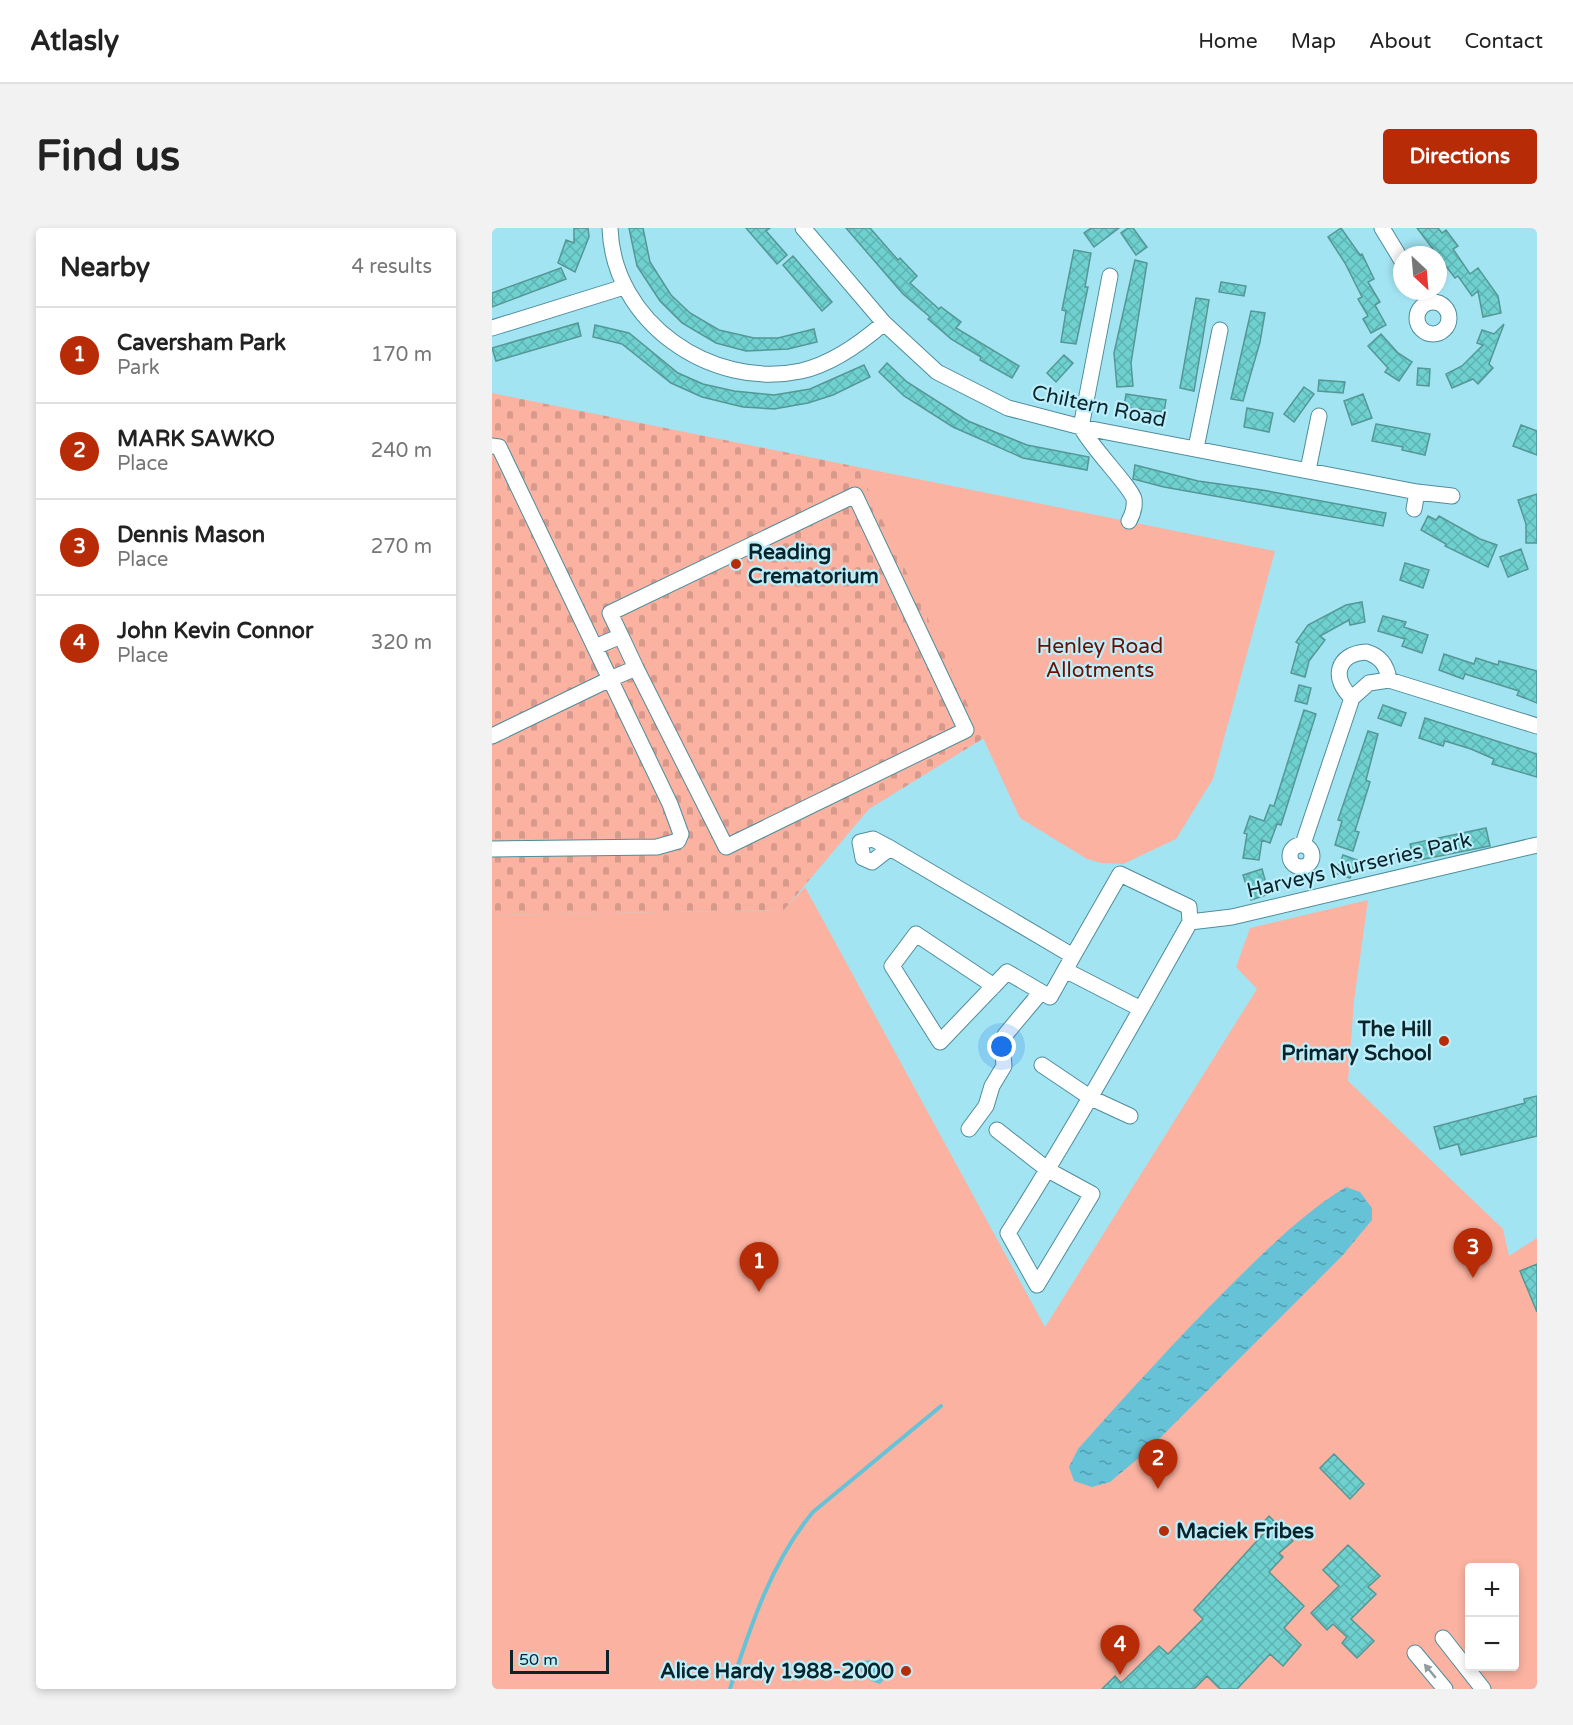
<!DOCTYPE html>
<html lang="en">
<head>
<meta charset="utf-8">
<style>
  :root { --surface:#fff; --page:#f2f2f2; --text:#222; --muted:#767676; --line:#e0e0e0; --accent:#b72c06 }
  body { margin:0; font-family:"Varela Round",sans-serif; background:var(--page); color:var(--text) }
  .controls { position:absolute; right:18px; bottom:18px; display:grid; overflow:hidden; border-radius:6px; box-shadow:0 3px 9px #0003 }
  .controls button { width:54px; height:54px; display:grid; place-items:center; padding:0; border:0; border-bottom:2px solid var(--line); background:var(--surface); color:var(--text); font:30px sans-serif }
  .compass { position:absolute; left:901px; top:18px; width:54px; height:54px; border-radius:50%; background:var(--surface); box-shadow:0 3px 9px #0003; rotate:154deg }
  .scale { position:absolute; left:18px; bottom:15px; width:99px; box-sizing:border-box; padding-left:6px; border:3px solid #09242a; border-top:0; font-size:16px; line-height:21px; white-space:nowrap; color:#09242a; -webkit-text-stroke:4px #bceffb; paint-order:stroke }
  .you { position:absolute; left:510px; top:819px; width:21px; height:21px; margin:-15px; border:4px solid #fff; border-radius:50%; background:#1a73e8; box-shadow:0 0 0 9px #1a73e833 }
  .badge { display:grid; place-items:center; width:39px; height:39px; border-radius:50%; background:var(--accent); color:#fff; font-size:20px; font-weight:700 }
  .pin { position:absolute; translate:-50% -50px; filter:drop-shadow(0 2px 3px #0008) }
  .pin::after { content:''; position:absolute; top:32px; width:21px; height:18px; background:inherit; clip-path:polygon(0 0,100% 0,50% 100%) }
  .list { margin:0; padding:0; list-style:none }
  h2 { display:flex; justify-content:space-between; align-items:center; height:78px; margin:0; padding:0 24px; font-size:26px }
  h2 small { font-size:20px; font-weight:400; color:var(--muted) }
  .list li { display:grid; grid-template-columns:39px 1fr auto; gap:18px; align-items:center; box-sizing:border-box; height:96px; padding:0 24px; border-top:2px solid var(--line) }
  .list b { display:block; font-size:22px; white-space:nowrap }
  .list p { margin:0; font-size:20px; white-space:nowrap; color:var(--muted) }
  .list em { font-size:20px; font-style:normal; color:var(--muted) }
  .map { position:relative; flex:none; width:1045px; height:1461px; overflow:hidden; border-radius:6px }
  header { display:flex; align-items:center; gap:36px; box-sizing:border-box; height:84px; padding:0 30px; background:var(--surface); border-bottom:2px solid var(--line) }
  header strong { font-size:28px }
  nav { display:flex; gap:33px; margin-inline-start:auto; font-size:21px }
  .intro { display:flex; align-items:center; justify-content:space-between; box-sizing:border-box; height:144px; padding:0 36px }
  h1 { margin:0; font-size:42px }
  .button { padding:15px 27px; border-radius:6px; background:var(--accent); color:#fff; font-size:21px; font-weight:700 }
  main { display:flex; gap:36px; padding:0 36px }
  aside { flex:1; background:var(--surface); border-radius:6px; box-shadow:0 3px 9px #0003 }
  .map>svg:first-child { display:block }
</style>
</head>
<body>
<header>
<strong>Atlasly</strong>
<nav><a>Home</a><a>Map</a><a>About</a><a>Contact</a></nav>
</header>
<div class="intro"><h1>Find us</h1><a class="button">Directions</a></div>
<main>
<aside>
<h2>Nearby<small>4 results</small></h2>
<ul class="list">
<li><span class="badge">1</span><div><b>Caversham Park</b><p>Park</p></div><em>170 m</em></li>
<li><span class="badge">2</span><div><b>MARK SAWKO</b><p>Place</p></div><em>240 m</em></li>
<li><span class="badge">3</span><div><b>Dennis Mason</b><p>Place</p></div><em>270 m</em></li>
<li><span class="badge">4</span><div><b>John Kevin Connor</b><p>Place</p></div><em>320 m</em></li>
</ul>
</aside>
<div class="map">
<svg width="1045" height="1461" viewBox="0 0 1045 1461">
  <defs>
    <pattern id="cemetery-stones" width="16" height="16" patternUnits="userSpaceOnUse" patternTransform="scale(1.5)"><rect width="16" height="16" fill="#fbb2a1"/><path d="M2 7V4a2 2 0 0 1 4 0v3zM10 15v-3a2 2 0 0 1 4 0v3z" fill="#d6998b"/></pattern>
    <pattern id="water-ripples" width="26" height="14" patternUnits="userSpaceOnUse" patternTransform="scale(1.5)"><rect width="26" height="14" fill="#65c2d7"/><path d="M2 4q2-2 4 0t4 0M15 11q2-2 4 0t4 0" fill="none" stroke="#519daf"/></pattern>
    <pattern id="building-cross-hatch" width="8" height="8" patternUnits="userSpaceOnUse" patternTransform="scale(1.5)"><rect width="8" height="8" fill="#6ed1cf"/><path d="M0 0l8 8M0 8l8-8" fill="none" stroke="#5eb3b2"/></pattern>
  </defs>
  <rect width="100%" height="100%" fill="#a3e4f3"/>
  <path fill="url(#cemetery-stones)" d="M 0,165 L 366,239 L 492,510 L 377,581 L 292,682 L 0,687 Z"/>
  <path fill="#fbb2a1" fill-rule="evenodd" d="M 366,239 L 783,323 L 721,551 L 684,611 L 631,636 L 609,635 L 595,631 L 528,590 Z
    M 313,659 L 553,1099 L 765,761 L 744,739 L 758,700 L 876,672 L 862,773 L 856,853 L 1011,1001 L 1017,1028 L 1045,1010 L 1045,1461 L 0,1461 L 0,687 L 292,682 ZM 978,1340 L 1023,1340 L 1023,1438 L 978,1438 Z"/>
  <path fill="url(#water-ripples)" d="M 854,959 L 868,964 L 880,980 L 880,992 L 850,1028 L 655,1223 L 618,1254 L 600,1259 L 582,1253 L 577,1239 L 586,1221 C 635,1166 684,1112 736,1060 C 772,1024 810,986 854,959 Z
    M 378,1432 L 390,1440 L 394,1449 L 388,1456 C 377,1453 369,1448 367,1437 L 371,1433 Z"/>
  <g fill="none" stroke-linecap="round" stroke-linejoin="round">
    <path stroke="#65c2d7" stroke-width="4" d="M 238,1461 C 258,1400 279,1334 321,1284 L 449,1178"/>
  </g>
  <path fill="url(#building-cross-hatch)" stroke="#549795" stroke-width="1.5" d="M 82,0 L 96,0 L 97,9 L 83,44 L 66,35 L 74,12 L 82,15 Z
    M 137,0 L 151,0 L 158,34 L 179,67 L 198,85 L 227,102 L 262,110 L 286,110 L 322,101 L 325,114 L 296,121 L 254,123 L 224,115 L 190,95 L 168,73 L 145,38 Z
    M 254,0 L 278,0 L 274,3 L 295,27 L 285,36 Z
    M 354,0 L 378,0 L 406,32 L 408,30 L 425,48 L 418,55 L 447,81 L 449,79 L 469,94 L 464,100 L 527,138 L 520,150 L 488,132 L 489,129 L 459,111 L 436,91 L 438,89 L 411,66 Z
    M 599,0 L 627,0 L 602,19 L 592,5 Z
    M 636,0 L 641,0 L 655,19 L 644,27 L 629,5 Z
    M 849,0 L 868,27 L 870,26 L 882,51 L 876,54 L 888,74 L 883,77 L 894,97 L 879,105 L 871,91 L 876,88 L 866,71 L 870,69 L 853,35 L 836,9 Z
    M 925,0 L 946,0 L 950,5 L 954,2 L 966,18 L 961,21 L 978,46 L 986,40 L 1006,68 L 1009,85 L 991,89 L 986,63 L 980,68 L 966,48 L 963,50 Z
    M 582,22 L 599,25 L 593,59 L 596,59 L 584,116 L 569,114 L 574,83 L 570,82 Z
    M 301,28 L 340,74 L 330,83 L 291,37 Z
    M 643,32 L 655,35 L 639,135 L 641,158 L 625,159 L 622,125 Z
    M 69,40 L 74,51 L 0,79 L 0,65 Z
    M 729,54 L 754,58 L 752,68 L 727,64 Z
    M 704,70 L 717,72 L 702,163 L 688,160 Z
    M 759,83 L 773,85 L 768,114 L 751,173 L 739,171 Z
    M 86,95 L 89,108 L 4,133 L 0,120 Z
    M 1012,96 L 997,136 L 1001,140 L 986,156 L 981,151 L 960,160 L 954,146 L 970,138 L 991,117 L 985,115 L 990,102 L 1002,106 Z
    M 103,97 L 137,105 L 186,145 L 211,156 L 242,163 L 282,167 L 318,161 L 372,137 L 378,149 L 341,167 L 316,175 L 282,181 L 251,179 L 210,169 L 179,155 L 130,116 L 101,109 Z
    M 889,106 L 906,125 L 920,134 L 907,153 L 893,144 L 896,140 L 876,118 Z
    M 572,127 L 581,135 L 564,154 L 555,145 Z
    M 395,135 L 415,154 L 476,193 L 535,217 L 597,229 L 595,242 L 531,230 L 461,199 L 412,168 L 387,144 Z
    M 926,140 L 938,141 L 937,158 L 925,157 Z
    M 827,152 L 853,154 L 851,165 L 826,163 Z
    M 812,159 L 822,166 L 802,194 L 792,186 Z
    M 634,166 L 674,172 L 672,184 L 632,179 Z
    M 871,166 L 880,190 L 860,197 L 852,173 Z
    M 755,180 L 781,185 L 777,204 L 752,199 Z
    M 884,196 L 938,206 L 933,227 L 910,222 L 911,219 L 880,213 Z
    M 1029,197 L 1045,203 L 1045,227 L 1021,218 Z
    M 643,237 L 706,253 L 770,262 L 894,285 L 891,298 L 672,259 L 641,251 Z
    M 1045,266 L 1045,315 L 1034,315 L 1034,296 L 1026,272 Z
    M 936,288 L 944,292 L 947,288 L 988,311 L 1005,317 L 996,339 L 953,318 L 954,316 L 929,302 Z
    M 1029,321 L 1036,341 L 1016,349 L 1008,329 Z
    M 913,335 L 937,342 L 931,360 L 908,352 Z
    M 870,374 L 873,394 L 858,397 L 857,392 L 828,408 L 833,412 L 817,433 L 813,449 L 799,445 L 807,416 L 804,414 L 816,397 L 854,377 Z
    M 891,388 L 914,394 L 912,399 L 936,407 L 930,425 L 910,418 L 913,411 L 886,403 Z
    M 952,426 L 982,436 L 984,430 L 1006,437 L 1007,433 L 1045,443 L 1045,475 L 1025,467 L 1027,463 L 973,446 L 971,451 L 947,442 Z
    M 807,457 L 819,460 L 815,476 L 803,473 Z
    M 891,477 L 914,485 L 909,498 L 886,490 Z
    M 812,482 L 824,486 L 789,597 L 785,596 L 778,615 L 770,612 L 767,632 L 751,630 L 755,606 L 752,605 L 758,588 L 772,593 L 778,577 L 782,578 Z
    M 933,490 L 1045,526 L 1045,549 L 1000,536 L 1002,531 L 979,521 L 953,513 L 951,518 L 927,510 Z
    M 876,503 L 886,506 L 874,552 L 878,554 L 863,603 L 867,604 L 861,623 L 843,617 L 850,593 L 846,592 Z
    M 994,600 L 998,618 L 922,633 L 918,616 Z
    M 851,627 L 865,632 L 858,650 L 844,645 Z
    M 770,641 L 777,666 L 759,672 L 751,647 Z
    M 1045,868 L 1045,908 L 969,927 L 966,916 L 948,921 L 942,899 L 1033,875 L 1032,871 Z
    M 1045,1036 L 1045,1084 L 1028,1043 Z
    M 842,1226 L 872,1256 L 858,1271 L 828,1240 Z
    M 777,1288 L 801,1313 L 787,1325 L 791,1329 L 777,1344 L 812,1378 L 792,1400 L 809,1417 L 791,1438 L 778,1426 L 745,1461 L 728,1461 L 715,1448 L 702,1461 L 610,1461 L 623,1448 L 629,1455 L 667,1418 L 676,1426 L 711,1391 L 702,1382 L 774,1303 L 768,1298 Z
    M 856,1317 L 888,1348 L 876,1359 L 884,1366 L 859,1391 L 882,1413 L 865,1430 L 850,1415 L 855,1409 L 841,1396 L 835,1402 L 819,1385 L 847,1358 L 831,1342 Z"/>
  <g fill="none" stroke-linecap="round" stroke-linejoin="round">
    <defs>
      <path id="minor" d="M 118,0 C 121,94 219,162 309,143 C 340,136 369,115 392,95
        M 311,0 L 392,95 L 445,144 L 516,180 L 589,199 L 925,264 L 960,268
        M 890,0 L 910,33
        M 618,48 L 589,199 C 598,218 639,259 642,271 C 643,279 641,286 637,293
        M925 90a16 16 0 1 1 32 0a16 16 0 1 1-32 0Z
        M 0,100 L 132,59
        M 0,218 L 7,219 L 118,451 L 144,440 L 129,408 L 103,419
        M 704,220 L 728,102
        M 816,242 L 827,188
        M 922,281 L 925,264
        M 129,408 L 118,385 L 363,267 L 474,502 L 234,619 L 144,440
        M 874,424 C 888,428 895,437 897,452 L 877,455 L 860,470 C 839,451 844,426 874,424 Z
        M 897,452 L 1045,498
        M 0,508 L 118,451 L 178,576 L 189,606 L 186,613 L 165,619 L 0,621
        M 811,616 L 860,470
        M798 628a11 11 0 1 1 22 0a11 11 0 1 1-22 0Z
        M 398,620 L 380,634 L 371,630 L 368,614 L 381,611 L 398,620 L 581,728 L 628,646 L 697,679 L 698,694 C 639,799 580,904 516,1005 L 545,1057 L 600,966 L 556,942 L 505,902
        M 698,694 L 740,689 L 1045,617
        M 573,742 L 649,781
        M 502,758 L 424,706 L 400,738 L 448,814 L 515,744 L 558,769 L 581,728
        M 550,837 L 599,870 L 638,888
        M 477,901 L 494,878 L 500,858 L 512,838 L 510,814 L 513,807 L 549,764
        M 951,1410 L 991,1461
        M 923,1425 L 953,1461"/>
    </defs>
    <use href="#minor" stroke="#4e8d9b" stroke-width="17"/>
    <use href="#minor" stroke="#fff" stroke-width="15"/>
  </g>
  <defs><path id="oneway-solid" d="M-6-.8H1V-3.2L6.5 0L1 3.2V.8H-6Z" transform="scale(1.5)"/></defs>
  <use fill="#909c9f" href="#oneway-solid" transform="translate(938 1443) rotate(-130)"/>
  <g fill="#b72c06" stroke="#bceffb" stroke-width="2">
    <circle cx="244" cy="336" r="6"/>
    <circle cx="952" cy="813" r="6"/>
    <circle cx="672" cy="1303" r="6"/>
    <circle cx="414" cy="1443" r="6"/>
  </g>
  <g text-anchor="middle" stroke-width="4.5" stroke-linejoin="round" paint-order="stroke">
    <g font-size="21" fill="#09242a" stroke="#bceffb">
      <text transform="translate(607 178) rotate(12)" y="7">Chiltern Road</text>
      <text transform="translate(867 637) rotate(-13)" y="7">Harveys Nurseries Park</text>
    </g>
    <g font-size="21" font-weight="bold" fill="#09242a" stroke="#bceffb" text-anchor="start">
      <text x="256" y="331">Reading<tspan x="256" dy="24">Crematorium</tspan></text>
      <text x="940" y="808" text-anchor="end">The Hill<tspan x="940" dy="24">Primary School</tspan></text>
      <text x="684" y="1310">Maciek Fribes</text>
      <text x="402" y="1450" text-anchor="end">Alice Hardy 1988-2000</text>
    </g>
    <g font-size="21" fill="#671000" stroke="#bceffb">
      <text x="608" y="425">Henley Road<tspan x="608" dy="24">Allotments</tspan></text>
    </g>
  </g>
</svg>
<div class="controls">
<button>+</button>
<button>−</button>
</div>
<svg class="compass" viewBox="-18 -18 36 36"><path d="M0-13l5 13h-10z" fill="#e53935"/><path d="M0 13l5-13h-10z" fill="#767676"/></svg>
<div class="scale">50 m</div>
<div class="you"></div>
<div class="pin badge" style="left:267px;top:1064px">1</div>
<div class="pin badge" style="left:666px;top:1261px">2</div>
<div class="pin badge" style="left:981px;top:1050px">3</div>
<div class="pin badge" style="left:628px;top:1447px">4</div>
</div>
</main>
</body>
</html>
